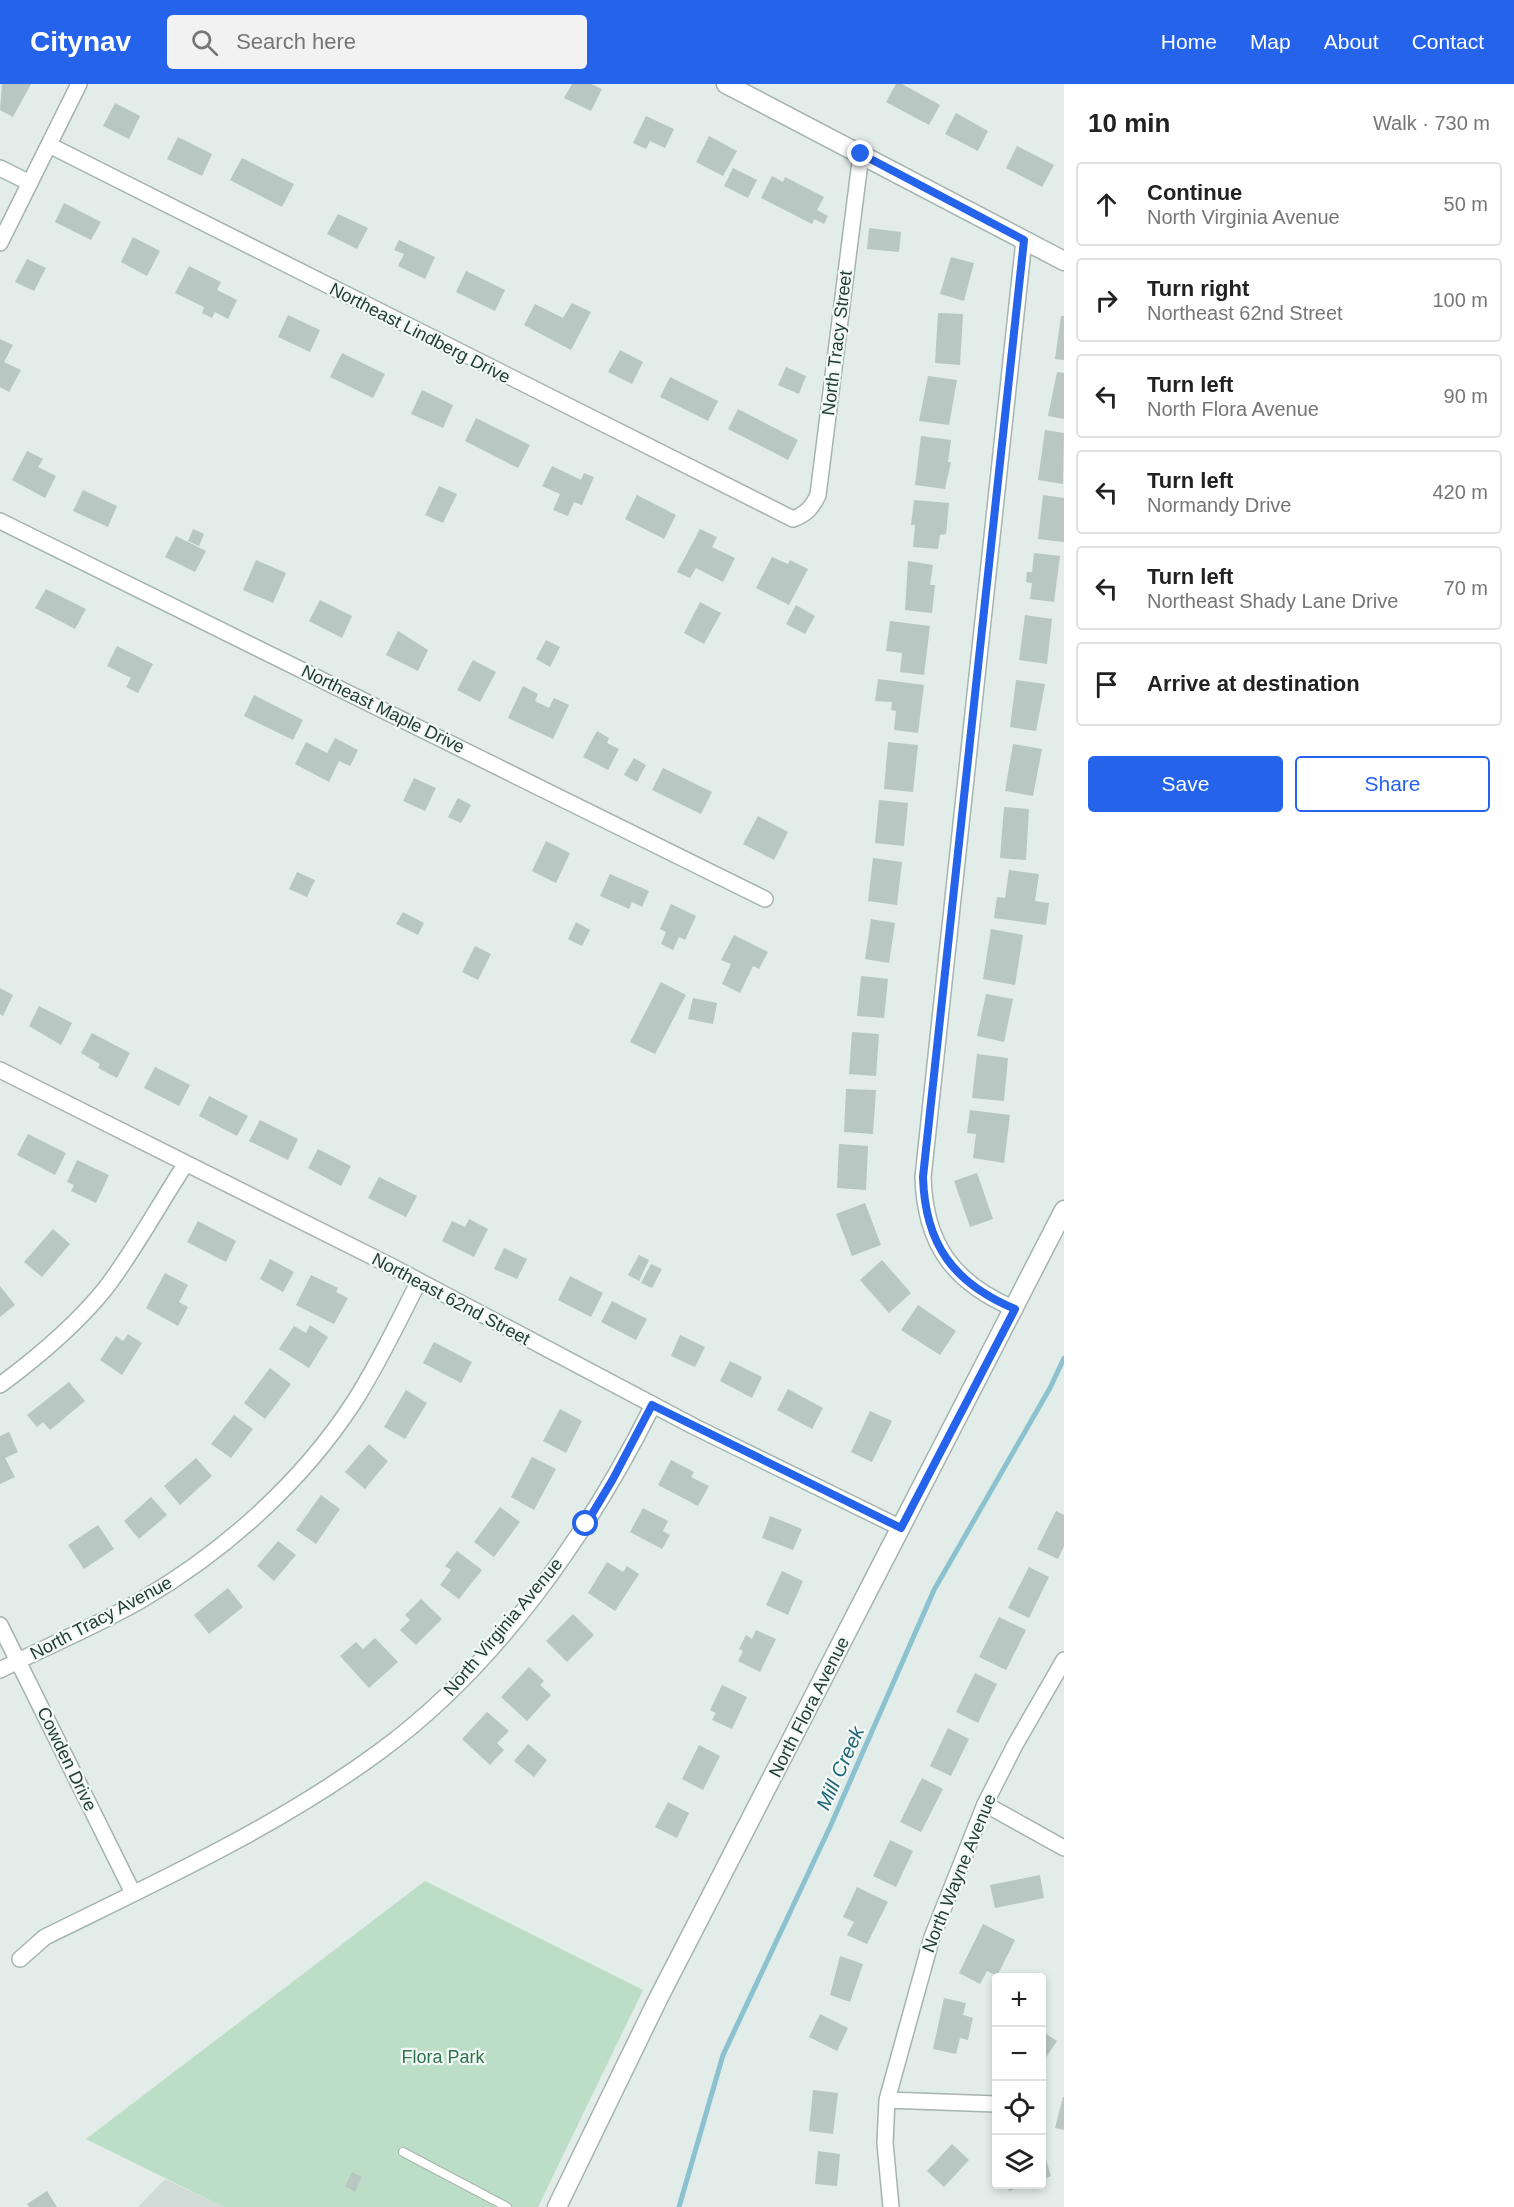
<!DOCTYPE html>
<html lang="en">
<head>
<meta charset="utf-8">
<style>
  :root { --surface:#fff; --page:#f2f2f2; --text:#222; --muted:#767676; --line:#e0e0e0; --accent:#2563eb }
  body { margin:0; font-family:Helvetica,sans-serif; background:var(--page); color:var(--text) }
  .controls { position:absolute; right:18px; bottom:18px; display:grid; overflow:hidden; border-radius:6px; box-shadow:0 3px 9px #0003 }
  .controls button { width:54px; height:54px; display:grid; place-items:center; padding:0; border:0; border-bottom:2px solid var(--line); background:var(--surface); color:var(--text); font:30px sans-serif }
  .stop { position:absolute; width:18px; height:18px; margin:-14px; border:4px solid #2563eb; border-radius:50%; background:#fff }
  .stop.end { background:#2563eb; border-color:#fff; box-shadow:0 2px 6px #0008 }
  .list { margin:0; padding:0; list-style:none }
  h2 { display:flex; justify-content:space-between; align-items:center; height:78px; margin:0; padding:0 24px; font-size:26px }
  h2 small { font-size:20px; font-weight:400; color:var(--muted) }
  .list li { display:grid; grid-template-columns:39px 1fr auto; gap:18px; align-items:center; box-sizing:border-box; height:84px; margin:0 12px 12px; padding:0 12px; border:2px solid var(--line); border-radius:6px }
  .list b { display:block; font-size:22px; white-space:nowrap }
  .list p { margin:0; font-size:20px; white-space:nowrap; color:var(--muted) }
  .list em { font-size:20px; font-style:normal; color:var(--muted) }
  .actions { display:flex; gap:12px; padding:18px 24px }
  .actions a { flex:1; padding:14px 0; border:2px solid var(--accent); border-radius:6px; text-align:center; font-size:21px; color:var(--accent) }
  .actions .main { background:var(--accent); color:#fff }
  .icon { flex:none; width:33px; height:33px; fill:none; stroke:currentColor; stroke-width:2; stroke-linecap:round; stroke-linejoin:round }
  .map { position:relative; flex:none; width:1064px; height:2123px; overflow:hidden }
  header { display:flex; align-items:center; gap:36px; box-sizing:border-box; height:84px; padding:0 30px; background:var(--accent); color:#fff }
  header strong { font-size:28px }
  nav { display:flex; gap:33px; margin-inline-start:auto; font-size:21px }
  .search { width:420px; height:54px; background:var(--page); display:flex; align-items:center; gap:15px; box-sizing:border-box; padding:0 21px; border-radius:6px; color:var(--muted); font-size:22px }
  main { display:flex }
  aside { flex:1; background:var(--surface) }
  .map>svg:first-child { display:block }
</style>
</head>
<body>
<header>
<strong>Citynav</strong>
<div class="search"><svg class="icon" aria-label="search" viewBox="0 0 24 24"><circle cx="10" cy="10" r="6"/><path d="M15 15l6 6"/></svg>Search here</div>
<nav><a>Home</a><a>Map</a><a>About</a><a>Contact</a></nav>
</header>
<main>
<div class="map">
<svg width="1064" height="2123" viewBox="0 0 1064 2123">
  <rect width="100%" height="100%" fill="#e2ece8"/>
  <path fill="#d0dcd7" d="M 165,2095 L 224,2123 L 138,2123 Z"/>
  <path fill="#bcddc6" d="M 425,1797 L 643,1906 L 538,2123 L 224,2123 L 86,2055 Z"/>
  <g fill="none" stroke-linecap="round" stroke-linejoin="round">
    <path stroke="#8cc2d0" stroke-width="5" d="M 679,2123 L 723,1971 L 830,1743 L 934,1506 L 1050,1304 L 1064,1274"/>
  </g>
  <path fill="#b8c7c1" d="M 2,0 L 31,0 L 13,33 L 0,26 Z
    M 572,0 L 591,0 L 602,5 L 591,27 L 564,14 Z
    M 896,0 L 902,0 L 940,21 L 929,41 L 886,18 Z
    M 115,19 L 140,32 L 129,55 L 103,42 Z
    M 956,29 L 988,47 L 978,67 L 945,50 Z
    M 646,32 L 674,45 L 665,64 L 650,57 L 646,65 L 633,59 Z
    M 709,52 L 737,67 L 723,92 L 696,78 Z
    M 178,53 L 212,70 L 202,92 L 167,75 Z
    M 1017,62 L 1054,81 L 1042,103 L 1006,84 Z
    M 242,74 L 294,100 L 282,123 L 230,96 Z
    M 733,84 L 757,96 L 748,114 L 724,102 Z
    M 772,92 L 783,98 L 785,93 L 824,113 L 817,126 L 828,132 L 824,140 L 814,135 L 812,140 L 761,114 Z
    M 64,119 L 101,138 L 91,156 L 55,138 Z
    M 338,130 L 368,144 L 357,165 L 327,150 Z
    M 869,144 L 901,148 L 899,168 L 867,165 Z
    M 133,153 L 160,167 L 147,192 L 121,178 Z
    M 399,156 L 435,173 L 425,195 L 398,182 L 404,170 L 394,166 Z
    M 951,173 L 974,179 L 964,217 L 940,210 Z
    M 27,175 L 46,184 L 34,207 L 15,198 Z
    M 189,182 L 221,198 L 217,206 L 237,216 L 228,235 L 215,228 L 212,234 L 202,229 L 204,223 L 175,209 Z
    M 466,187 L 505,206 L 495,227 L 456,208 Z
    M 572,219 L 591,228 L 571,266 L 524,241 L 535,220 L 563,234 Z
    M 938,229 L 963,230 L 960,281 L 935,279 Z
    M 288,231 L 320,246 L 310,268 L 278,253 Z
    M 1061,232 L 1064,232 L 1064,276 L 1055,275 Z
    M 0,255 L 13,261 L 4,278 L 21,286 L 9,308 L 0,303 Z
    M 620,266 L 643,278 L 632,300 L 608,288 Z
    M 342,269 L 385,290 L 373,314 L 330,293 Z
    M 786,283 L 806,292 L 799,310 L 778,301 Z
    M 1057,288 L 1064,289 L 1064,335 L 1048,332 Z
    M 928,292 L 957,296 L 949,341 L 919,337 Z
    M 670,293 L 718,317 L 708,337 L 660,313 Z
    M 422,306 L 453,321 L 443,344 L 411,330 Z
    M 738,325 L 798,356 L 788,376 L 728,345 Z
    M 476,334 L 530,361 L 518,384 L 465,357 Z
    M 1045,346 L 1064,349 L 1063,400 L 1038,396 Z
    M 921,352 L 951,356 L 948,378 L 951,378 L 945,405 L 915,401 Z
    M 27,367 L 43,375 L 38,383 L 56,392 L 45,414 L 12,396 Z
    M 552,382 L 581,396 L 584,389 L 594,393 L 582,421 L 574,418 L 568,432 L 553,426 L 560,410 L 542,402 Z
    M 439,402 L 457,410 L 443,439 L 425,431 Z
    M 83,406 L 117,422 L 108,443 L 73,427 Z
    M 637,411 L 676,431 L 664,455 L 625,435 Z
    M 1043,411 L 1064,414 L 1064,458 L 1038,455 Z
    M 914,416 L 949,419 L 946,450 L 940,451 L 938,465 L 913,463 L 915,441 L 911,441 Z
    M 193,445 L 204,450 L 199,462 L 188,457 Z
    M 700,445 L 717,453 L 712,463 L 735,474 L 723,498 L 696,484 L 690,494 L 677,488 Z
    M 176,452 L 206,467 L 195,488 L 165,473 Z
    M 1034,469 L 1060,472 L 1054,518 L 1030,515 L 1032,499 L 1026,498 L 1027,488 L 1032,488 Z
    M 772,473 L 788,480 L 790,476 L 808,485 L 789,521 L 756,504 Z
    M 256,476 L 286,489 L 273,519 L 243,506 Z
    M 908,477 L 933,481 L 930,501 L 935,501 L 932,529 L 905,526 Z
    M 46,505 L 86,525 L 75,545 L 35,524 Z
    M 320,516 L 352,532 L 342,554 L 309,537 Z
    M 700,518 L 721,529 L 704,560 L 684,549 Z
    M 796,521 L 815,532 L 805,550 L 786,540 Z
    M 1025,531 L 1052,535 L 1047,580 L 1019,576 Z
    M 890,537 L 930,542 L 924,591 L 900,588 L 902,569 L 886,567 Z
    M 398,547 L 428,566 L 418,587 L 386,571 Z
    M 546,556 L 560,563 L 550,583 L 536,575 Z
    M 117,562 L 153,580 L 138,609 L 126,603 L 131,594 L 107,582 Z
    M 473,576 L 496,588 L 480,618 L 457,606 Z
    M 878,595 L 924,601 L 918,649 L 894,646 L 896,627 L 891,626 L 892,618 L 875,617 Z
    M 1016,596 L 1045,600 L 1036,647 L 1010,643 Z
    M 523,602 L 538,610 L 535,617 L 549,624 L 554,614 L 569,621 L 553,655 L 508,634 Z
    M 254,611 L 303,636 L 293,656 L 244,632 Z
    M 597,647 L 609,654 L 607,659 L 619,665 L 608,686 L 583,673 Z
    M 335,654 L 358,666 L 350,682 L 339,677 L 329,698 L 295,680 L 306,658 L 327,669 Z
    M 888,658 L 918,661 L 913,708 L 884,705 Z
    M 1013,660 L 1042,665 L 1033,712 L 1005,707 Z
    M 634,674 L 646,681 L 637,698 L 624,691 Z
    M 663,684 L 712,708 L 701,730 L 652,706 Z
    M 414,694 L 436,704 L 425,727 L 403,717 Z
    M 458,714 L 471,721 L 461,739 L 448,733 Z
    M 879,716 L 908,719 L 904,762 L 875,759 Z
    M 1004,723 L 1029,725 L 1026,776 L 1000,774 Z
    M 758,732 L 788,748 L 774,776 L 743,760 Z
    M 546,757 L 570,769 L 556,799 L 532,787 Z
    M 873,774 L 902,778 L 897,821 L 868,817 Z
    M 1009,786 L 1039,790 L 1035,817 L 1049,819 L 1046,841 L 994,834 L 997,813 L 1005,814 Z
    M 297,788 L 315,796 L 307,813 L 289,805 Z
    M 610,790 L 649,807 L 642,823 L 632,818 L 629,825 L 600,812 Z
    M 671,820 L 696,832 L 685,856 L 679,853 L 673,866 L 661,860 L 666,848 L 660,845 Z
    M 403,828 L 424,839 L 418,851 L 396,840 Z
    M 871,835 L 895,839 L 889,879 L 865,875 Z
    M 576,838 L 590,846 L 582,862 L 568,855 Z
    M 991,845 L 1023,851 L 1015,901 L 983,895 Z
    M 734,851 L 768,868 L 759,885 L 753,882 L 740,909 L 722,900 L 731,880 L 721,876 Z
    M 475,862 L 491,870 L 478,896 L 462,888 Z
    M 861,892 L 888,895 L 884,934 L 857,932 Z
    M 661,898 L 686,911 L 655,970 L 630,958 Z
    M 0,904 L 13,911 L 3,932 L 0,930 Z
    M 986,910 L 1013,915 L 1004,958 L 977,952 Z
    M 693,914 L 717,919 L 713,940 L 688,935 Z
    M 39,922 L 72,939 L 61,961 L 29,942 Z
    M 852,948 L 879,950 L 876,992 L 849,990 Z
    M 92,949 L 130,969 L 117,994 L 98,984 L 100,980 L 81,969 Z
    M 977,970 L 1008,974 L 1004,1017 L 972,1014 Z
    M 155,983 L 190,1001 L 179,1022 L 144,1004 Z
    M 846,1005 L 876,1006 L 873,1050 L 844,1048 Z
    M 209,1012 L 248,1032 L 237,1052 L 199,1032 Z
    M 970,1026 L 1010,1031 L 1004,1079 L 973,1074 L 976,1050 L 967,1049 Z
    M 260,1036 L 298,1055 L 288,1076 L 249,1057 Z
    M 28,1050 L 66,1069 L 55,1091 L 17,1071 Z
    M 839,1060 L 868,1062 L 866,1106 L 837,1104 Z
    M 318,1065 L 351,1082 L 341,1102 L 308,1084 Z
    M 77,1076 L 109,1091 L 96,1119 L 71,1107 L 74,1101 L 67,1098 Z
    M 977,1089 L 993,1135 L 970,1143 L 954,1097 Z
    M 379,1093 L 417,1112 L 406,1133 L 368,1114 Z
    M 865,1119 L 881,1161 L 852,1172 L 836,1130 Z
    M 469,1135 L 488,1145 L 474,1173 L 442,1157 L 452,1137 L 465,1143 Z
    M 198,1137 L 236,1157 L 226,1178 L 187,1158 Z
    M 53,1145 L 70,1160 L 42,1193 L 24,1178 Z
    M 504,1164 L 527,1175 L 517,1195 L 494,1185 Z
    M 639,1171 L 649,1176 L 639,1197 L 628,1191 Z
    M 270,1175 L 294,1188 L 283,1208 L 260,1195 Z
    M 882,1176 L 911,1209 L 889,1229 L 860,1196 Z
    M 651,1180 L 662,1185 L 652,1204 L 641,1199 Z
    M 165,1189 L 188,1201 L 179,1218 L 188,1223 L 178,1242 L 146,1224 Z
    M 311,1191 L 338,1204 L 336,1208 L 348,1214 L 334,1240 L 296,1221 Z
    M 570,1192 L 603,1209 L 591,1233 L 558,1216 Z
    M 0,1202 L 15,1221 L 0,1233 Z
    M 612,1217 L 647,1235 L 636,1256 L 601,1238 Z
    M 918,1221 L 956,1247 L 940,1271 L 901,1246 Z
    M 310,1241 L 328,1253 L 309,1284 L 279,1265 L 294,1242 L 306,1249 Z
    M 128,1250 L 142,1259 L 122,1291 L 100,1276 L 116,1252 L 123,1257 Z
    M 680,1251 L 705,1263 L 695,1283 L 671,1272 Z
    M 434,1258 L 472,1278 L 461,1299 L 423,1279 Z
    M 730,1277 L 762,1293 L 752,1314 L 720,1297 Z
    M 270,1284 L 291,1300 L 265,1335 L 244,1319 Z
    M 69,1298 L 85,1317 L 50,1346 L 43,1338 L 37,1343 L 27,1331 Z
    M 788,1305 L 823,1324 L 812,1345 L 777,1326 Z
    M 406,1306 L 427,1319 L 405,1355 L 384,1343 Z
    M 560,1325 L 582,1337 L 566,1369 L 543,1357 Z
    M 870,1327 L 892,1337 L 872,1378 L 851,1368 Z
    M 234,1331 L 253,1345 L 231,1374 L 211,1360 Z
    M 9,1348 L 18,1368 L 5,1374 L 15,1393 L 0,1400 L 0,1352 Z
    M 369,1360 L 388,1377 L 365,1405 L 345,1388 Z
    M 532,1373 L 556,1385 L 534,1426 L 511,1413 Z
    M 196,1374 L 212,1392 L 180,1421 L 164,1402 Z
    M 671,1376 L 694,1388 L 691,1393 L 709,1402 L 698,1422 L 658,1401 Z
    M 321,1411 L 340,1425 L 316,1460 L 296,1446 Z
    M 151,1413 L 167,1431 L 139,1455 L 124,1437 Z
    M 500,1423 L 520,1438 L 494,1473 L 474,1458 Z
    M 643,1424 L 668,1437 L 663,1447 L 670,1451 L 662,1465 L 630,1448 Z
    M 1056,1427 L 1064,1431 L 1064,1462 L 1058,1475 L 1037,1465 Z
    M 770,1432 L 802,1445 L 793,1466 L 762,1454 Z
    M 98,1441 L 114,1465 L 84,1485 L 68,1461 Z
    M 278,1457 L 296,1471 L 274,1497 L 257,1482 Z
    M 457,1467 L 482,1486 L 459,1515 L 440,1501 L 451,1486 L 445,1482 Z
    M 607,1478 L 623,1488 L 627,1482 L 639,1490 L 615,1527 L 588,1509 Z
    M 1029,1483 L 1049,1493 L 1029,1534 L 1008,1524 Z
    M 782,1487 L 803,1497 L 788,1531 L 766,1521 Z
    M 228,1504 L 243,1523 L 209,1550 L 194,1531 Z
    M 421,1515 L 442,1535 L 416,1561 L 400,1546 L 410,1536 L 405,1531 Z
    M 573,1530 L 594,1551 L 567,1578 L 546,1557 Z
    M 999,1533 L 1026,1546 L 1006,1586 L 979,1573 Z
    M 756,1546 L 776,1555 L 760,1588 L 738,1577 L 743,1567 L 739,1565 L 746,1551 L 752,1555 Z
    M 375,1554 L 398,1578 L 369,1604 L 340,1572 L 356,1558 L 363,1565 Z
    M 529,1583 L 544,1597 L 540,1601 L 551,1611 L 527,1637 L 501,1613 Z
    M 975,1589 L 997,1600 L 978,1639 L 956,1628 Z
    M 722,1601 L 747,1613 L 732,1645 L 712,1636 L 716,1629 L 710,1626 Z
    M 487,1628 L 509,1647 L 497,1659 L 504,1666 L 490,1681 L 462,1655 Z
    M 948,1644 L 969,1655 L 951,1692 L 930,1682 Z
    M 528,1660 L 547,1676 L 534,1693 L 514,1677 Z
    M 699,1661 L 720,1672 L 703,1706 L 682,1695 Z
    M 922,1694 L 943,1705 L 921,1748 L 900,1738 Z
    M 668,1718 L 689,1729 L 677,1754 L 655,1743 Z
    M 890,1756 L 913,1767 L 896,1803 L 873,1792 Z
    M 1040,1791 L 1044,1814 L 995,1824 L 990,1801 Z
    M 857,1803 L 888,1818 L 867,1860 L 847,1851 L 854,1838 L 843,1833 Z
    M 983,1840 L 1015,1856 L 997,1892 L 987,1887 L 980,1900 L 959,1889 Z
    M 840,1872 L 863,1880 L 850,1918 L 830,1911 Z
    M 944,1914 L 966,1919 L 963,1931 L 973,1934 L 968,1956 L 960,1954 L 956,1970 L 933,1965 Z
    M 820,1930 L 848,1944 L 837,1967 L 809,1953 Z
    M 1042,1947 L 1057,1957 L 1043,1978 L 1042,1977 Z
    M 813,2006 L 838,2009 L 833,2050 L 809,2047 Z
    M 1063,2013 L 1064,2013 L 1064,2046 L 1055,2044 Z
    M 952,2060 L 969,2076 L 944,2103 L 927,2087 Z
    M 818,2067 L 840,2070 L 837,2102 L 815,2100 Z
    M 1044,2069 L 1051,2092 L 1042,2096 L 1042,2070 Z
    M 352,2088 L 362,2093 L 355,2108 L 345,2102 Z
    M 1007,2100 L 1026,2100 L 1026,2101 L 1009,2107 Z
    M 47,2107 L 57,2123 L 29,2123 L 27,2120 Z"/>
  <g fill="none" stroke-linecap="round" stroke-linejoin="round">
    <defs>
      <path id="service" d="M 403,2068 L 507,2123"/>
      <path id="minor" d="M 49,61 L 793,435 C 806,430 812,424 818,411 L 861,70
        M 0,84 L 30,99
        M 0,159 L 79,0
        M 0,437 L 765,815
        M 0,986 L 389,1181 L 693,1342 L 901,1444
        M 1015,1225 C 953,1199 925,1160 923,1093 L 1024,156
        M 0,1301 C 38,1273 75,1242 105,1205 C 135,1166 158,1122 185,1081
        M 0,1541 L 133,1809
        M 0,1586 C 47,1562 97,1542 143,1515 C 225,1467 302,1398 354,1318 C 379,1279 398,1238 419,1197
        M 985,1720 L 1064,1764
        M 20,1875 L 45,1853 C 159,1797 277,1743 379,1668 C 496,1583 589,1449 653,1321
        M 887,2016 L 996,2020
        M 891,2123 L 885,2059 L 887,2016 L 932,1853 L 985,1720 L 1015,1661 L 1064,1576"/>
      <path id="tertiary" d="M 726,0 L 1064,177
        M 557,2123 L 658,1915 L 1064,1126"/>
    </defs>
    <use href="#service" stroke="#a5b4af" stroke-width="10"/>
    <use href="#minor" stroke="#a5b4af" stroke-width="18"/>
    <use href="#tertiary" stroke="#a5b4af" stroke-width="21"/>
    <use href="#service" stroke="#fff" stroke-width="8"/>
    <use href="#minor" stroke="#fff" stroke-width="15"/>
    <use href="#tertiary" stroke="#fff" stroke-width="18"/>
  </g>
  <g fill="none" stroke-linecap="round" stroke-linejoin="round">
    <path stroke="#2563eb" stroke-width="8" d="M 586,1440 L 613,1395 L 652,1321 L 901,1444 L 1015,1225 C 953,1199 925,1160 923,1093 L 1024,156 L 861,70"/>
  </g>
  <g text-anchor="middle" stroke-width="4.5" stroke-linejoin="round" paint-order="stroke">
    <g font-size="18" fill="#233d37" stroke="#f3f9f6">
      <text transform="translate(420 249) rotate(27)" y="6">Northeast Lindberg Drive</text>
      <text transform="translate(837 259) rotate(-83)" y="6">North Tracy Street</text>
      <text transform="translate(383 625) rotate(26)" y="6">Northeast Maple Drive</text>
      <text transform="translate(451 1215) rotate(28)" y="6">Northeast 62nd Street</text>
      <text transform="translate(101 1534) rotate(-28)" y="6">North Tracy Avenue</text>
      <text transform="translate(503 1543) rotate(-50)" y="6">North Virginia Avenue</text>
      <text transform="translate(809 1623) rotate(-63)" y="6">North Flora Avenue</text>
      <text transform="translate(67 1675) rotate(64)" y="6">Cowden Drive</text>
      <text transform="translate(959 1789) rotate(-68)" y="6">North Wayne Avenue</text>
    </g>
    <g font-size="18" fill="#2e734c" stroke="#f3f9f6">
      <text x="443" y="1979">Flora Park</text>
    </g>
    <g font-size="20" font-style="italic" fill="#1e6477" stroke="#f3f9f6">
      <text transform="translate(840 1684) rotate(-66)" y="7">Mill Creek</text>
    </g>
  </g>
</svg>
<div class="controls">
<button>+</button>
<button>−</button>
<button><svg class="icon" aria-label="locate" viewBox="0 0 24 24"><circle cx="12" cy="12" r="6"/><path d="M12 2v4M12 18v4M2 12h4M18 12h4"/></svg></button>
<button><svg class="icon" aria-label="layers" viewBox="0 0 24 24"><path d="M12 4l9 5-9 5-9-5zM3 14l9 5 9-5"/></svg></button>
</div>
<div class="stop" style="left:586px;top:1440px"></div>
<div class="stop end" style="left:861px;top:70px"></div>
</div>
<aside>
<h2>10 min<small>Walk · 730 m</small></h2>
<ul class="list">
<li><svg class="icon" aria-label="ahead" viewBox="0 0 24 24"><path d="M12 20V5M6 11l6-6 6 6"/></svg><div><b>Continue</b><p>North Virginia Avenue</p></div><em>50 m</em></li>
<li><svg class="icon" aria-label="right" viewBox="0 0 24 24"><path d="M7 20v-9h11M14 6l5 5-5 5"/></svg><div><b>Turn right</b><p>Northeast 62nd Street</p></div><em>100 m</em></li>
<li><svg class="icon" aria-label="left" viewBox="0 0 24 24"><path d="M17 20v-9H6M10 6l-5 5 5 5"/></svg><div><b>Turn left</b><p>North Flora Avenue</p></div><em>90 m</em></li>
<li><svg class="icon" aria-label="left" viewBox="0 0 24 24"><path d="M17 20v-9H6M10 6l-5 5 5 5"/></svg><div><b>Turn left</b><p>Normandy Drive</p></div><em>420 m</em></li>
<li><svg class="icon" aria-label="left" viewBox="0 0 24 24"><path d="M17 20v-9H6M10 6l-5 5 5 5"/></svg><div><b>Turn left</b><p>Northeast Shady Lane Drive</p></div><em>70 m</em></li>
<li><svg class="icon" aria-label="arrive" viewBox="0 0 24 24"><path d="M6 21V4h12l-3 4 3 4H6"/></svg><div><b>Arrive at destination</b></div></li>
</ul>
<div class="actions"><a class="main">Save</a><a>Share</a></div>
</aside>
</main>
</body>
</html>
